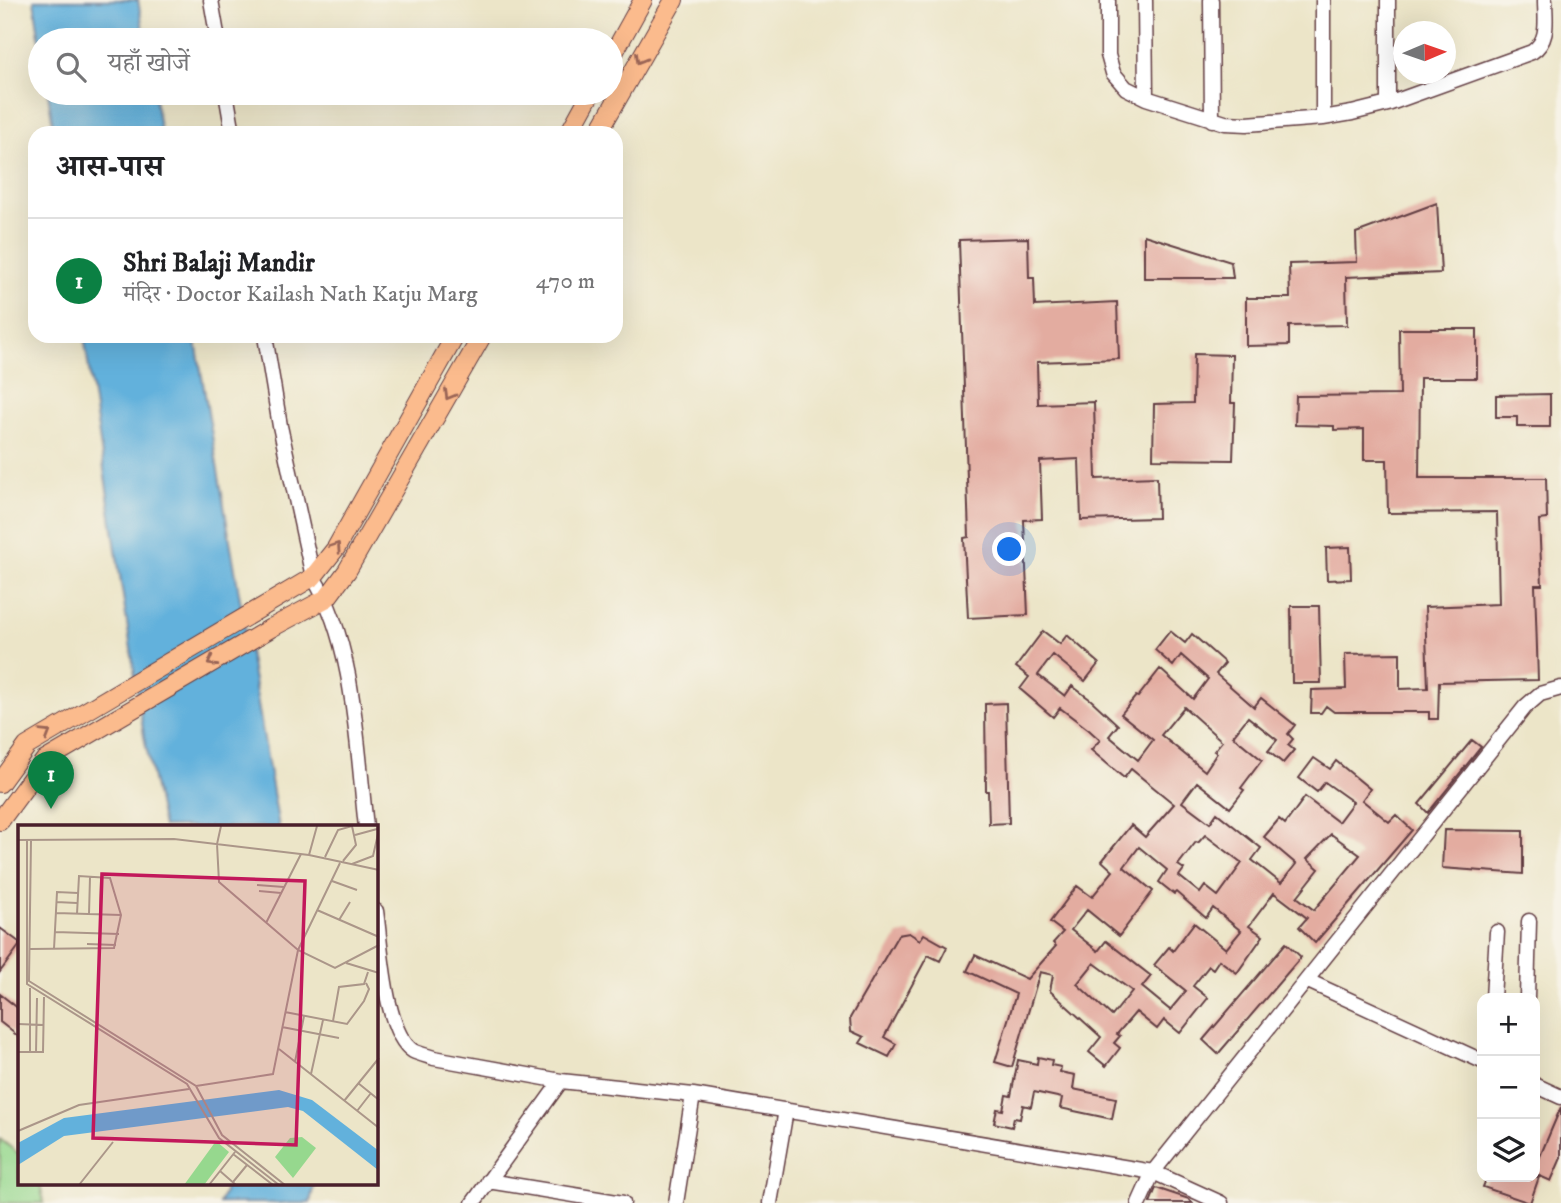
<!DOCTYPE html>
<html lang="hi">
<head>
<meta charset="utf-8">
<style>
  :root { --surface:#fff; --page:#f2f2f2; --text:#202124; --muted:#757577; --line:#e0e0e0; --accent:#0b8043 }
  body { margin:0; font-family:"IM FELL DW Pica","Noto Serif Devanagari",serif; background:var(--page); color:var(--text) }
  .controls { position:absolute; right:21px; bottom:21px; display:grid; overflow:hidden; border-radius:14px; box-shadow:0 7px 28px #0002 }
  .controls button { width:63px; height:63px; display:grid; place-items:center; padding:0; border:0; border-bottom:2px solid var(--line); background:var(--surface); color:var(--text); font:35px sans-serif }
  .compass { position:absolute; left:1393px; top:21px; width:63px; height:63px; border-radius:50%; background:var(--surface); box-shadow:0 7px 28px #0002; rotate:88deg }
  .you { position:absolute; left:1010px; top:550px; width:24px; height:24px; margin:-18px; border:5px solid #fff; border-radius:50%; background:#1a73e8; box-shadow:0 0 0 10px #1a73e833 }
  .badge { display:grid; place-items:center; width:46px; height:46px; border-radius:50%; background:var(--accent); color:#fff; font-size:23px; font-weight:700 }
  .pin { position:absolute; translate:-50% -58px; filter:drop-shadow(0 2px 4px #0008) }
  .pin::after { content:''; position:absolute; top:37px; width:24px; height:21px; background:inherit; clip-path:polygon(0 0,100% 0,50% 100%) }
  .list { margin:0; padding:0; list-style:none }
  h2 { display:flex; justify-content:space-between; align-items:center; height:91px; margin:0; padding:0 28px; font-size:30px }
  h2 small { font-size:23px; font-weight:400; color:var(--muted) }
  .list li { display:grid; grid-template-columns:46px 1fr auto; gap:21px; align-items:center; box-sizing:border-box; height:126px; padding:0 28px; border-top:2px solid var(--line) }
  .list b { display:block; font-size:26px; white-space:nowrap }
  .list p { margin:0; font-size:23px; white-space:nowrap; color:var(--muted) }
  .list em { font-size:23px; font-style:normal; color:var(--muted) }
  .icon { flex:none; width:38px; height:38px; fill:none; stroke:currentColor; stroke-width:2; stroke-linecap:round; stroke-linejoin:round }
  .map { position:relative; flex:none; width:1561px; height:1203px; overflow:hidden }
  .search { position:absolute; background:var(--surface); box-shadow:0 7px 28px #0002; left:28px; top:28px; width:595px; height:77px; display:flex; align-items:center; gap:18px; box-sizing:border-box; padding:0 24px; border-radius:38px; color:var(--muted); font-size:26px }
  .panel { position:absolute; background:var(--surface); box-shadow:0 7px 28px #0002; left:28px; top:126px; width:595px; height:217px; border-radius:21px }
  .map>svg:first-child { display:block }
</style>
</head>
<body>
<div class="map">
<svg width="1561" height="1203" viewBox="0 0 1561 1203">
  <rect width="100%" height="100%" fill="#f7f3e8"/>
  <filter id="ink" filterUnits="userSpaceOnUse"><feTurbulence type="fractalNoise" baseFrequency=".0143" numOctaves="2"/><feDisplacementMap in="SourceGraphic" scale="14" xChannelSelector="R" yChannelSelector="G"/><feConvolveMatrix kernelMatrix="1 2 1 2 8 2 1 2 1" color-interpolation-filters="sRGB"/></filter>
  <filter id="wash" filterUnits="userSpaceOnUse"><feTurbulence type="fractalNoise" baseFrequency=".00686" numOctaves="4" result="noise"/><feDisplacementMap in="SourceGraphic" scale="28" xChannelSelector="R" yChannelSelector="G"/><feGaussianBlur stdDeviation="1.57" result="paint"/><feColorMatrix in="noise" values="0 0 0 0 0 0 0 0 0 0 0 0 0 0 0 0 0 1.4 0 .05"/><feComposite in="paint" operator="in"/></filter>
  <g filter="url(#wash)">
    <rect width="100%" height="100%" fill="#ece5c8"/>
    <path fill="#96d88e" stroke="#707c5c" stroke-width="2" d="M 0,1139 L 19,1154 L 19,1184 L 40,1184 L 44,1203 L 0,1203 Z"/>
    <path fill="#62b1dc" stroke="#566884" stroke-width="2" d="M 34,0 L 138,0 L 145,40 L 40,40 L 40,43 Z
      M 48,93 L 154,93 L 161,133 L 54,133 Z
      M 84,336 L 195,336 L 279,827 L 163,827 L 144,736 Z
      M 224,1184 L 314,1184 L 310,1203 L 219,1203 L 224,1193 Z"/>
    <g id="blocks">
      <path fill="#e3aca0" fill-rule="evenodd" d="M 1437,203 L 1441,273 L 1346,277 L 1347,325 L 1289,326 L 1289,345 L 1246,346 L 1246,298 L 1290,298 L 1289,264 L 1357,262 L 1356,233 Z
        M 1144,235 L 1231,262 L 1233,278 L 1144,278 Z
        M 1028,238 L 1029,278 L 1034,278 L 1035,306 L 1117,302 L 1119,359 L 1037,362 L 1038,404 L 1094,402 L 1096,479 L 1157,477 L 1158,518 L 1081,520 L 1079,459 L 1040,461 L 1042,519 L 1024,520 L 1028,615 L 968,618 L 964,538 L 969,537 L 959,240 Z
        M 1399,329 L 1477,329 L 1477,378 L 1420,378 L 1419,478 L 1546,478 L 1547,519 L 1539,520 L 1542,585 L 1535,585 L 1538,680 L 1439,682 L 1438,719 L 1429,719 L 1429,712 L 1334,712 L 1326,706 L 1321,713 L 1311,713 L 1312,690 L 1346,689 L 1345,654 L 1400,653 L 1400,689 L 1428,688 L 1425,607 L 1499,604 L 1497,512 L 1388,513 L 1387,460 L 1364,460 L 1364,429 L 1334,430 L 1334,426 L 1295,425 L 1296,396 L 1400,395 Z
        M 1194,354 L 1232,355 L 1231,403 L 1235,403 L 1233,460 L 1153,459 L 1154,404 L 1193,403 Z
        M 1550,394 L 1550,427 L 1517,427 L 1517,417 L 1496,417 L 1496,395 Z
        M 1350,547 L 1351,579 L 1327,580 L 1326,548 Z
        M 1291,606 L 1319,606 L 1321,683 L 1292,683 Z
        M 1043,631 L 1060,644 L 1067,635 L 1099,663 L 1085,681 L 1053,655 L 1038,675 L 1065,696 L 1072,686 L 1091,700 L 1118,725 L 1109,736 L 1138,760 L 1153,740 L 1121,714 L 1136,696 L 1138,697 L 1160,669 L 1193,699 L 1208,679 L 1181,655 L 1173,666 L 1155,650 L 1170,631 L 1185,643 L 1192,634 L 1225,663 L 1216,674 L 1254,707 L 1261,698 L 1295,725 L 1288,734 L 1293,739 L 1288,745 L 1294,750 L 1283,763 L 1268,751 L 1277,740 L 1248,717 L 1233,736 L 1262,760 L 1241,788 L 1244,790 L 1230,808 L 1197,782 L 1182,802 L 1210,823 L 1217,813 L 1261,848 L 1252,860 L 1281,883 L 1296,864 L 1264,837 L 1279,819 L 1285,824 L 1305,797 L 1338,822 L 1353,802 L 1325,782 L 1317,792 L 1299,778 L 1314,758 L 1330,769 L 1336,761 L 1370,789 L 1362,800 L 1389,822 L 1396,815 L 1412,830 L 1315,943 L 1299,927 L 1307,918 L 1274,893 L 1249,926 L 1263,936 L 1237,973 L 1219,960 L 1213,969 L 1209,966 L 1193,986 L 1208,998 L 1180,1033 L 1164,1020 L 1157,1029 L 1136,1012 L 1117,1034 L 1120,1036 L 1114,1043 L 1120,1048 L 1106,1066 L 1089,1052 L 1101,1037 L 1050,991 L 1053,975 L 1040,972 L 1012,1067 L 995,1062 L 1016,994 L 967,971 L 975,955 L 1027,979 L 1056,946 L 1053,943 L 1063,932 L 1050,922 L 1077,886 L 1092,897 L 1113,871 L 1102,861 L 1131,825 L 1145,837 L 1174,804 L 1131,769 L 1124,778 L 1091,750 L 1100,740 L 1089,730 L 1060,708 L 1053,717 L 1020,689 L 1029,677 L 1016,667 ZM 1184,707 L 1222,741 L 1214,751 L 1217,753 L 1205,771 L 1161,735 ZM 1331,834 L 1360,855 L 1314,910 L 1297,897 L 1319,869 L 1307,859 ZM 1205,835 L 1242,863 L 1218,896 L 1205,886 L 1200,893 L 1179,876 L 1184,869 L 1178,865 L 1196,842 L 1198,843 ZM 1139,847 L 1167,870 L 1159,882 L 1174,894 L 1176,892 L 1206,918 L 1213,908 L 1241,931 L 1226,949 L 1194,923 L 1173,951 L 1169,947 L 1154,965 L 1186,991 L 1170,1010 L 1142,987 L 1151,976 L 1106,941 L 1098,951 L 1071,930 L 1087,910 L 1119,936 L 1153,891 L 1124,867 ZM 1094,963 L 1132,991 L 1112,1016 L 1077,984 Z
        M 1006,703 L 1009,823 L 989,824 L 988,791 L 986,791 L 985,704 Z
        M 1472,740 L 1481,747 L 1428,813 L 1419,804 Z
        M 1444,830 L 1523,831 L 1523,874 L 1442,868 Z
        M 0,928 L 19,942 L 19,946 L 0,972 Z
        M 909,933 L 920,940 L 924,934 L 947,947 L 940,961 L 928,955 L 884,1037 L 896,1044 L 889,1057 L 860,1043 L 864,1037 L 851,1031 L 850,1018 L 898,935 Z
        M 1286,943 L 1301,957 L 1218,1054 L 1203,1040 Z
        M 0,994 L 19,1009 L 19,1037 L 0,1022 Z
        M 1038,1057 L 1052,1060 L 1051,1065 L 1061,1067 L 1060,1072 L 1075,1075 L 1073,1089 L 1116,1098 L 1112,1119 L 1060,1108 L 1062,1098 L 1034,1092 L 1031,1107 L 1023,1105 L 1020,1119 L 1014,1118 L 1012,1127 L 994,1123 L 997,1109 L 1003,1110 L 1006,1095 L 1011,1096 L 1018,1060 L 1037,1064 Z
        M 1561,1107 L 1561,1158 L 1551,1181 L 1535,1174 L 1535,1168 Z
        M 1487,1177 L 1539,1177 L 1530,1203 L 1483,1187 Z
        M 1156,1188 L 1189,1199 L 1193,1203 L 1150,1203 Z"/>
    </g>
  </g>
  <g filter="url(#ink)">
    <use href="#blocks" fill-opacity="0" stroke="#623d43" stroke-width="2"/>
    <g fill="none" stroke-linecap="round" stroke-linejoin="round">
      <defs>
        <path id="minor" d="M 211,0 L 218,40
          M 1108,0 L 1108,55 L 1113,73 L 1126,88 L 1146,98 L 1225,123 L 1247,124 L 1323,118 L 1352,113 L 1388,104 L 1532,52 C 1550,40 1545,20 1545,0
          M 1145,0 L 1146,98
          M 1211,0 L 1212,120
          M 1323,0 L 1323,118
          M 226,93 L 233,133
          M 1388,104 L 1388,0
          M 265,336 L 280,426 L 313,577 C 355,643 357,749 366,827
          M 376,911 C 381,944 384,1032 413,1051 C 419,1054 428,1056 434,1058 L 561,1081 L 693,1095 L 1153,1172 L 1221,1203
          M 1308,981 L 1482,1061
          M 1493,998 L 1497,932
          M 1527,998 L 1529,921
          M 1535,1085 L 1561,1097
          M 488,1181 L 623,1203
          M 473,1203 L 561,1081
          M 676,1203 L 693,1095
          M 770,1203 L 786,1110
          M 1139,1203 L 1153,1172 L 1525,707 L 1540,694 L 1561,688"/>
        <path id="major" d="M 611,58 L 643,0
          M 569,133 L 591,93
          M 598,133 L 674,0
          M 0,783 L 27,746 L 313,577 L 336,548 L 455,336
          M 0,821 L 44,761 L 271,628 L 327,598 L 347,571 L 482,336"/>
      </defs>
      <use href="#minor" stroke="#623d43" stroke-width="17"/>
      <use href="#major" stroke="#623d43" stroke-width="20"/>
      <use href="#minor" stroke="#fff" stroke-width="14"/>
      <use href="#major" stroke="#fbbb8d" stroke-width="18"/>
    </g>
    <defs><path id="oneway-chevron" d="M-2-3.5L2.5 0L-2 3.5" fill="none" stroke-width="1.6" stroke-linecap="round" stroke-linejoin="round" transform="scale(1.75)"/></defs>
    <g stroke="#9a6557">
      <use href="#oneway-chevron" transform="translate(640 59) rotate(120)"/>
      <use href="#oneway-chevron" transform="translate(449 395) rotate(120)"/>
      <use href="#oneway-chevron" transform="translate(336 547) rotate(-56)"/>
      <use href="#oneway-chevron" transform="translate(212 662) rotate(150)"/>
      <use href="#oneway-chevron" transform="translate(46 734) rotate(-31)"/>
    </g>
  </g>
  <g transform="translate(18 825)">
    <rect width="360" height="360" fill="#ece5c8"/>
    <path d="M 284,312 L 298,323 L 275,353 L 257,332 L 272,313 ZM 198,316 L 211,327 L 186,360 L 166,360 Z" fill="#96d88e"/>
    <path d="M 261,265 L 294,275 L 361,326 L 360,345 L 285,286 L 270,282 L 46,311 L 0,340 L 0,318 L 46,293 Z" fill="#62b1dc"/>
    <path fill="none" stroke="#ab9689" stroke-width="2" d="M 203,1 L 199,19 L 201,57 L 280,125 L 317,143 L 361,120M 337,10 L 359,4M 0,15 L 156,14 L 291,30 L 361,45M 9,16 L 9,159 L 169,259 L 201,313 L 261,360M 13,16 L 11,156 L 178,261 L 204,310 L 267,360M 291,30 L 299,1M 307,32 L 320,5 L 334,1 L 338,20 L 325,36M 334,39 L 355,31 L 360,9M 314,56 L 339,65M 239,60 L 266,62M 241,66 L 263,68M 38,77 L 59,78M 299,85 L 361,112M 38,88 L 103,90M 71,89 L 72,52M 82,90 L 83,52M 321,95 L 332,77M 248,98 L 283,29M 37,107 L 101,109M 69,119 L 98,120M 12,124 L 96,123 L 103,90 L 92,53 L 61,51 L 59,89M 36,124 L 39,67 L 60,68M 328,138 L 361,148M 267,187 L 329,199 L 346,176 L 351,164 L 348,158M 315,196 L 321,162 L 346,159 L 350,147M 0,199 L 26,200M 264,202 L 321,213M 261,224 L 361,303M 0,227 L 25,227 L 26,172M 12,227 L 12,163M 18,228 L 19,173M 277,237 L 286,191M 293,249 L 305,195M 340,258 L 361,275M 178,261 L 255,249 L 280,125 L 322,38M 326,276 L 361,233M 339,286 L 353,268M 0,306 L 61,280 L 171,264M 215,329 L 255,360M 202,346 L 218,360M 215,357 L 229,340M 61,360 L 95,317M 191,360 L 217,327"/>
    <path fill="#c2185b" fill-opacity="0.15" stroke="#c2185b" stroke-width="3.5" d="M 84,49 L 287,56 L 278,320 L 75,313 Z"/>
    <rect width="360" height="360" fill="none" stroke="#4a1f2b" stroke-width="3.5"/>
  </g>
</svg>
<div class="controls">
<button>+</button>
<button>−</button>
<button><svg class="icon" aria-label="layers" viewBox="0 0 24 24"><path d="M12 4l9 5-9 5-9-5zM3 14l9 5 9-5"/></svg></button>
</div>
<svg class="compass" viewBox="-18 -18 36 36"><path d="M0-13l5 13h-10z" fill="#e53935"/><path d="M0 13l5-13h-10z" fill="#757577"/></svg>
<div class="you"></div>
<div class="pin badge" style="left:51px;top:809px">1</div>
<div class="search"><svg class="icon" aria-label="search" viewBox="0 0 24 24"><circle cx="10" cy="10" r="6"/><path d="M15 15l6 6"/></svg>यहाँ खोजें</div>
<section class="panel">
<h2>आस-पास<small></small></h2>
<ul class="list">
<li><span class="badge">1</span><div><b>Shri Balaji Mandir</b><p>मंदिर · Doctor Kailash Nath Katju Marg</p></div><em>470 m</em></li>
</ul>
</section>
</div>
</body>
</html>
